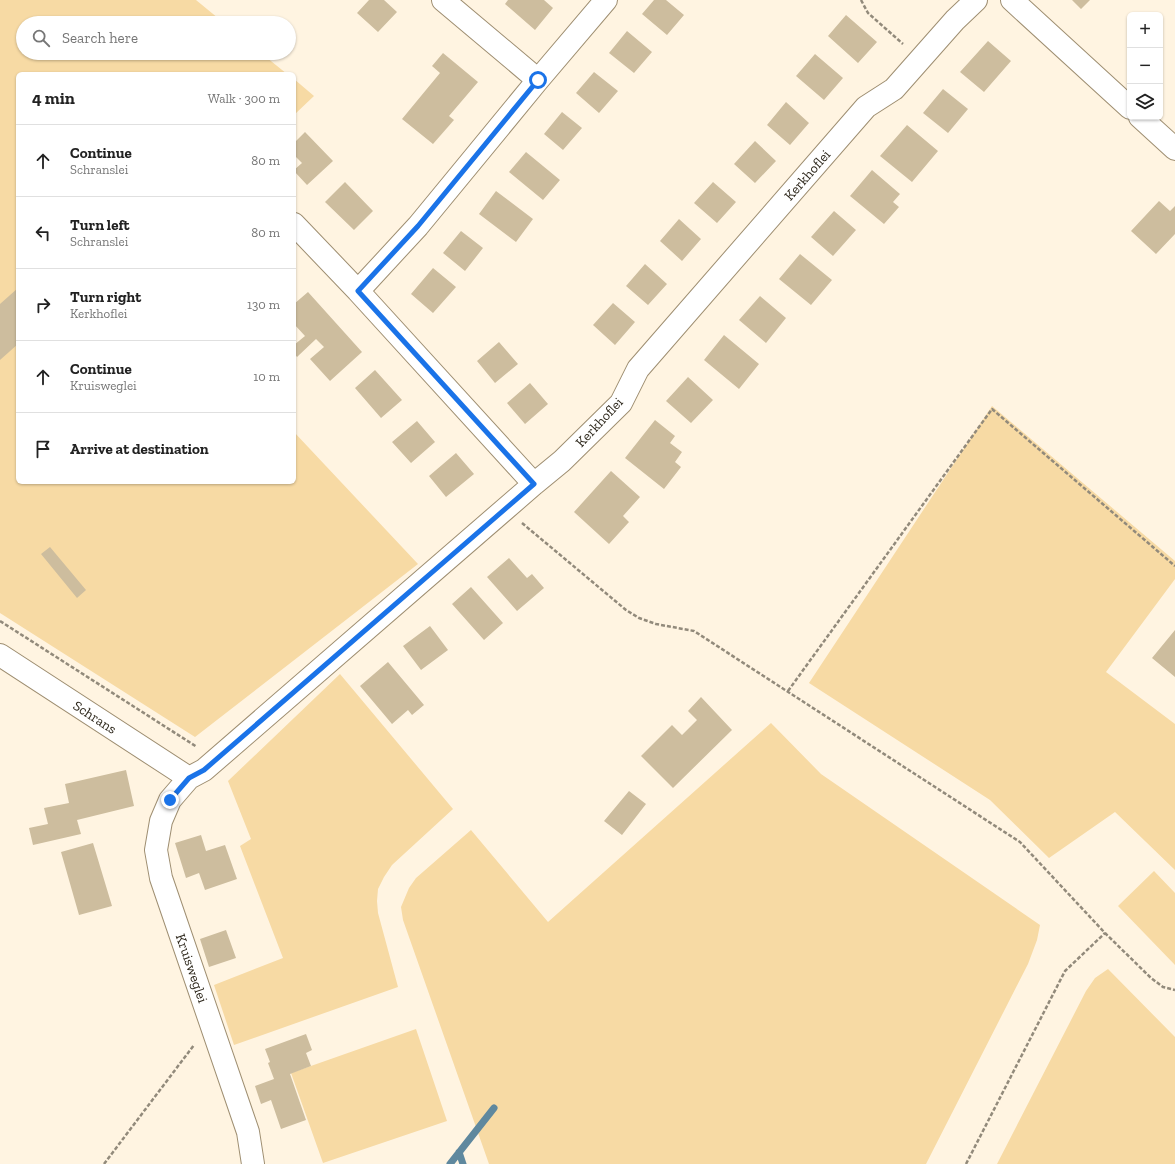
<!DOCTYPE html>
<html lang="en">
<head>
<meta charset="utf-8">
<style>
  :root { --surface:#fff; --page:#f6f6f6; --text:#222; --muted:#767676; --line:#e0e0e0 }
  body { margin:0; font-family:"Zilla Slab",serif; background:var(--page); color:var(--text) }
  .controls { position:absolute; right:12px; top:12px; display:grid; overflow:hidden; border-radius:6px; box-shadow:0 1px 3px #0004 }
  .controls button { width:36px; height:36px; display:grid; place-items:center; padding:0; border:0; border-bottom:1px solid var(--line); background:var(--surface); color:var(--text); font:20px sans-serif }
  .stop { position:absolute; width:12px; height:12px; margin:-9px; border:3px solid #1a73e8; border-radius:50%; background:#fff }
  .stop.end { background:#1a73e8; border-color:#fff; box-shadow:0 1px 4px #0008 }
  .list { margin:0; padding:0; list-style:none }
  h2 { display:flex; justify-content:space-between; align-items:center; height:52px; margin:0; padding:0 16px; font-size:17px }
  h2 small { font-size:13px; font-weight:400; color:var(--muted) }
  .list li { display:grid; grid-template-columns:26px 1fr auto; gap:12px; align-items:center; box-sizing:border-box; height:72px; padding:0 16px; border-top:1px solid var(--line) }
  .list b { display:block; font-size:15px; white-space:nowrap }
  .list p { margin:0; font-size:13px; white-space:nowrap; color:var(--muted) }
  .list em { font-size:13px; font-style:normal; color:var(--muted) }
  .icon { flex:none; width:22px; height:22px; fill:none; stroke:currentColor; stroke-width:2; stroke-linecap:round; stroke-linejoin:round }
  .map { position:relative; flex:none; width:1175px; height:1164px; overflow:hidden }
  .search { position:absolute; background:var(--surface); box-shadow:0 1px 3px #0004; left:16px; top:16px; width:280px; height:44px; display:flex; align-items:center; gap:10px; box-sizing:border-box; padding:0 14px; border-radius:22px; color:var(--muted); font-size:15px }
  .panel { position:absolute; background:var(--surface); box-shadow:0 1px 3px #0004; left:16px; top:72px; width:280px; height:412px; border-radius:6px }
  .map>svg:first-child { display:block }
</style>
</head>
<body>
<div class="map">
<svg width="1175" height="1164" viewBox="0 0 1175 1164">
  <rect width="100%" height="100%" fill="#fff4e1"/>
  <path fill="#f7daa4" d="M 0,0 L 196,0 L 224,23 L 23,23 L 23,53 L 261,53 L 287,74 L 18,74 L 18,482 L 294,482 L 294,432 L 418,564 L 195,737 L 0,613 Z
    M 294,79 L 314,96 L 294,115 Z
    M 992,406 L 1175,561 L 1175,579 L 1106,672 L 1175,724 L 1175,870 L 1115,812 L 1049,858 L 990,800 L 809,683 Z
    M 340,674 L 453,809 L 392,865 L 384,877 L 378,889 L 377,901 L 378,913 L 398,987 L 234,1045 L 214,985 L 283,958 L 240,846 L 251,839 L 228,781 Z
    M 771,723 L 821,774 L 1040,925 L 1037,940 L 1028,964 L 926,1164 L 489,1164 L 403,920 L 401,907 L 409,888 L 416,878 L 471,830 L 548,922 Z
    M 1154,871 L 1175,893 L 1175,965 L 1118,906 Z
    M 1108,969 L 1175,1037 L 1175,1164 L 997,1164 L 1086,991 L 1095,978 Z
    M 416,1029 L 447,1121 L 323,1163 L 291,1073 Z"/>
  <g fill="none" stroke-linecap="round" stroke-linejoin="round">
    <path stroke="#5f889e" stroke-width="7" d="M 459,1152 L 463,1164
      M 450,1164 L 494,1108"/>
  </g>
  <path fill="#cdbd9e" d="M 369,0 L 384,0 L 397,12 L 378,32 L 357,13 Z
    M 508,0 L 544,0 L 553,8 L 535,30 L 505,4 Z
    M 654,0 L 666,0 L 684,15 L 667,35 L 642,14 Z
    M 1072,0 L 1090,0 L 1081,9 Z
    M 846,15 L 877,42 L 858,63 L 828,36 Z
    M 627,31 L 652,52 L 634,73 L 609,53 Z
    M 988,41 L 1011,61 L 984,92 L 960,72 Z
    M 443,53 L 478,82 L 449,116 L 454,120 L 433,144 L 402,119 L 440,73 L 432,66 Z
    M 815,54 L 843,78 L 824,100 L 796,76 Z
    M 594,72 L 618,91 L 599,113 L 576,93 Z
    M 943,89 L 968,109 L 948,133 L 923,113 Z
    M 786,102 L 809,123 L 790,145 L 767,125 Z
    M 562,112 L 582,128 L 563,150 L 544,134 Z
    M 907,125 L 938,151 L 912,182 L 880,156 Z
    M 305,132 L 333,161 L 307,185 L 294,171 L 294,170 L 302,163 L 294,155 L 294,143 Z
    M 755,141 L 776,161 L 755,183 L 734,164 Z
    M 526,152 L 560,180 L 543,200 L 509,172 Z
    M 872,170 L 900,194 L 893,202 L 899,207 L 884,224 L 850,196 Z
    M 345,182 L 373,211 L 354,230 L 325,202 Z
    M 713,182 L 736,202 L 717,223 L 694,203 Z
    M 496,191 L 533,219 L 516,242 L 479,214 Z
    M 1159,201 L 1170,211 L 1175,206 L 1175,234 L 1156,254 L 1131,231 Z
    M 834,211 L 856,230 L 833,256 L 811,237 Z
    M 679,219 L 701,239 L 682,261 L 660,241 Z
    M 461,231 L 483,248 L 465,271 L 443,253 Z
    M 800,254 L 832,280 L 811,305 L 779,279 Z
    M 645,264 L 667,284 L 648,305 L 626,286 Z
    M 433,268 L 456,287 L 433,313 L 411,294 Z
    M 18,288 L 18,344 L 0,360 L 0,304 Z
    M 308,292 L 362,352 L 330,381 L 310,359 L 324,347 L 316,339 L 297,357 L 294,353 L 294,345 L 305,336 L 294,324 L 294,304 Z
    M 760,296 L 786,318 L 766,343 L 739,320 Z
    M 613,303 L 635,322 L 615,345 L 593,325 Z
    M 724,335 L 759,364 L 739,389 L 704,360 Z
    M 499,342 L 518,364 L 495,383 L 477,361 Z
    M 375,370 L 402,400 L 381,418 L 355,388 Z
    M 688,377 L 713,400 L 691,423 L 666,401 Z
    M 530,383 L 548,404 L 525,424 L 507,403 Z
    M 655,420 L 675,436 L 670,443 L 682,452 L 675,462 L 681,467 L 664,489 L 625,458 Z
    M 417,421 L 435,442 L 411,463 L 392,442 Z
    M 456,453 L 474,474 L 446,497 L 429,476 Z
    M 611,471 L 640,497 L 623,516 L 629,522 L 609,544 L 574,512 Z
    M 50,547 L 86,590 L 77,598 L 41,554 Z
    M 509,558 L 527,578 L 532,574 L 544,588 L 517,611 L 487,577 Z
    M 471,587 L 503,623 L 484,640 L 452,604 Z
    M 430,626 L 448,650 L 421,670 L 403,646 Z
    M 1175,630 L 1175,677 L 1152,658 Z
    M 388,662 L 424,705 L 412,715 L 408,710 L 392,724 L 360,686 Z
    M 701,697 L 732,730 L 673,788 L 641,756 L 672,725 L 682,735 L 697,720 L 688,711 Z
    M 126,770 L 134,806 L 77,820 L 81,834 L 33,845 L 29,828 L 48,824 L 44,808 L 69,803 L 65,784 Z
    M 629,791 L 646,804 L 622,835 L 604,821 Z
    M 201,835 L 206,851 L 225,845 L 237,879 L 205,890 L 199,873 L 186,878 L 175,843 Z
    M 93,843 L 112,906 L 79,915 L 61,852 Z
    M 226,930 L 236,958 L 209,967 L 200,939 Z
    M 306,1034 L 312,1050 L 306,1053 L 311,1066 L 290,1074 L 306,1120 L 281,1129 L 271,1100 L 261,1104 L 255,1086 L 274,1079 L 268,1063 L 270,1062 L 265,1049 Z"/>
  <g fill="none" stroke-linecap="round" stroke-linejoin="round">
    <defs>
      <path id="minor" d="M 443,0 L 538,80
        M 1012,0 L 1130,108
        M 1140,117 L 1175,149
        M 294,224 L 358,291
        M 534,484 L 358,291 L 418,226 L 538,80 L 606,0
        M 0,655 L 189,778
        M 253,1164 L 248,1132 L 161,878 L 156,850 L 161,821 L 170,800 L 189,778 L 204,770 L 534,484 L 562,461 L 621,403 L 638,369 L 866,107 L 894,89 L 955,20 L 976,0"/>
    </defs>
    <use href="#minor" stroke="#9e8e71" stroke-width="24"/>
    <path stroke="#928a7b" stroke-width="2.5" stroke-dasharray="4 2" stroke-linecap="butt" d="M 861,0 L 868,13 L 903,44
      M 522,523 L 626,610 L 639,618 L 656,624 L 694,631 L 1020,842 L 1105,933 L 1151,978 L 1163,987 L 1175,990
      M 0,621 L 197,747
      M 788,691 L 992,409 L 1175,566
      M 104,1164 L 194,1045
      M 966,1164 L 1065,971 L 1105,933"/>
    <use href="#minor" stroke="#fff" stroke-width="22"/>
  </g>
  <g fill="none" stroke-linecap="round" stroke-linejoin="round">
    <path stroke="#1a73e8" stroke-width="5" d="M 170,800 L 189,778 L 204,770 L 534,484 L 358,291 L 418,226 L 538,80"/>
  </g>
  <g text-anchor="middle" stroke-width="3" stroke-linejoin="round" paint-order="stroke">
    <g font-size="14" fill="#2d271b" stroke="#fff">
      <text transform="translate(807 175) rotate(-49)" y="5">Kerkhoflei</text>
      <text transform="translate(599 422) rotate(-47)" y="5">Kerkhoflei</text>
      <text transform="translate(95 717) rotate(33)" y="5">Schrans</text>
      <text transform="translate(192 968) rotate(71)" y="5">Kruisweglei</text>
    </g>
  </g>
</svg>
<div class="controls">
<button>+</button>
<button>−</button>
<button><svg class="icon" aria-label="layers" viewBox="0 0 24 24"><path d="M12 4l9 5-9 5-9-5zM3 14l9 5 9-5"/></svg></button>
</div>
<div class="stop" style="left:538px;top:80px"></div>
<div class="stop end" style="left:170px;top:800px"></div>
<div class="search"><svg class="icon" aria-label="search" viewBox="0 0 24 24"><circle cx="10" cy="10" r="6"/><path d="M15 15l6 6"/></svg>Search here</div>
<section class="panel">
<h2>4 min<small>Walk · 300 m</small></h2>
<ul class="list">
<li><svg class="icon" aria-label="ahead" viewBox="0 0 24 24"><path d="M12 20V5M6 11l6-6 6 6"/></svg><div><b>Continue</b><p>Schranslei</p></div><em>80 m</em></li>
<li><svg class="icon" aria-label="left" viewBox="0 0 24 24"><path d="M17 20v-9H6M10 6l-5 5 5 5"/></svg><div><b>Turn left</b><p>Schranslei</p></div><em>80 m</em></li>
<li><svg class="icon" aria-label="right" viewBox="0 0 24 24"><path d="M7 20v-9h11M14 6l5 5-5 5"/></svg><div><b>Turn right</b><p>Kerkhoflei</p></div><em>130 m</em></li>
<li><svg class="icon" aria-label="ahead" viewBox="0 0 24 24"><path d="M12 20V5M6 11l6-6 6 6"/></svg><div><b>Continue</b><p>Kruisweglei</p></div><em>10 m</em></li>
<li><svg class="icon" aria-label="arrive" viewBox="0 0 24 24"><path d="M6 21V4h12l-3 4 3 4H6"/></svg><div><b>Arrive at destination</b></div></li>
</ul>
</section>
</div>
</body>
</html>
